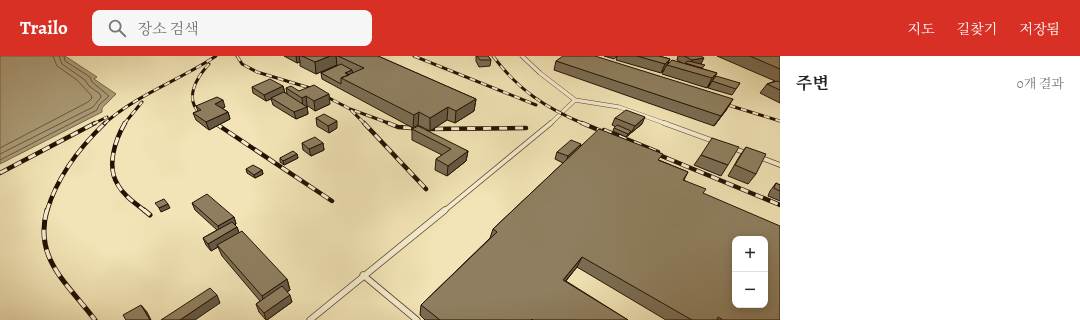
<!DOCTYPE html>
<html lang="ko">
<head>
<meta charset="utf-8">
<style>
  :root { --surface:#fff; --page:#f6f6f6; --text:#222; --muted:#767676; --line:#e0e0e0; --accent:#d93025 }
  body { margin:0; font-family:Alegreya,"Noto Serif KR",serif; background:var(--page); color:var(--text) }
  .controls { position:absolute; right:12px; bottom:12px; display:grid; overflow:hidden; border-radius:8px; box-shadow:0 2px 10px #0003 }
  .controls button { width:36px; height:36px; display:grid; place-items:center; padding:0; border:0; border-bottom:1px solid var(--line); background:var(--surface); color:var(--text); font:20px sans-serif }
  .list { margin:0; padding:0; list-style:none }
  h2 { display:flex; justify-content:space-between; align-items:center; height:52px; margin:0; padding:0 16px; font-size:17px }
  h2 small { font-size:13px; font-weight:400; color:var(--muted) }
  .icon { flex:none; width:22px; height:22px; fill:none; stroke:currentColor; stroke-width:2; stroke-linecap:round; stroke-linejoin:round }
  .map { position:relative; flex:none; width:780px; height:264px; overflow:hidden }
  header { display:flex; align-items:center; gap:24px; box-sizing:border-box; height:56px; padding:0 20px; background:var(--accent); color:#fff }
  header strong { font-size:19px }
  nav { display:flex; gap:22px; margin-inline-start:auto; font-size:14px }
  .search { width:280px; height:36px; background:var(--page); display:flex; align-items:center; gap:10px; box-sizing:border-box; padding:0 14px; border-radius:8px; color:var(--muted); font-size:15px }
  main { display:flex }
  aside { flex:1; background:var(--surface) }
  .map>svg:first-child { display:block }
</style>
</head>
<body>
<header>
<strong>Trailo</strong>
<div class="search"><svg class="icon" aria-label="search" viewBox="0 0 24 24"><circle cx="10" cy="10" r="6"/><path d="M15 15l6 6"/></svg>장소 검색</div>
<nav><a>지도</a><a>길찾기</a><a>저장됨</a></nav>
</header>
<main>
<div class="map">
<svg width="780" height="264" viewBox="0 0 780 264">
  <rect width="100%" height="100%" fill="#f2e4b6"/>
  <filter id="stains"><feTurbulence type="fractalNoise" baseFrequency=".005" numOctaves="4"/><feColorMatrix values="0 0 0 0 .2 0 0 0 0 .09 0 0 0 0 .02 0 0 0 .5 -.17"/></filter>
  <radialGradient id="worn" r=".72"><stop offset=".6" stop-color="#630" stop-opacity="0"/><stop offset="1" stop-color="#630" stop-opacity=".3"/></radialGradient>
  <path fill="#ac9d79" stroke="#756549" d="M 0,0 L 65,0 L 97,21 L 94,23 L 116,38 L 102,52 L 102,56 L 0,108 Z"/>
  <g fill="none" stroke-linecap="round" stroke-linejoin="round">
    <path stroke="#68583e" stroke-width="1" d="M 0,92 L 88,46 L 92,42 L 91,39 L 77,24 L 57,10 L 53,0
      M 0,98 L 93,51 L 101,41 L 100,38 L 89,30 L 85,24 L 62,8 L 59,0
      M 0,104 L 97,54 L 99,49 L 109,40 L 92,26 L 90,21 L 65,5 L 64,0"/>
    <defs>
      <path id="service-far2" d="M 522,0 L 540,17 L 575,44 L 550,68
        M 575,44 L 619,51 L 667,68"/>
      <path id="service-far1" d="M 664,67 L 716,86
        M 733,92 L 748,98
        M 759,101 L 780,109
        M 444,155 L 551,67"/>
      <path id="service" d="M 363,219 L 417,264
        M 310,264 L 445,154"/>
    </defs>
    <use href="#service-far2" stroke="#57462f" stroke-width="4.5"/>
    <use href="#service-far1" stroke="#57462f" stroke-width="5.5"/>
    <use href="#service" stroke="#57462f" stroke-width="7"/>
    <use href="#service-far2" stroke="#f7edd0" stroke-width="3.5"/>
    <use href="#service-far1" stroke="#f7edd0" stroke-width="4"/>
    <use href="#service" stroke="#f7edd0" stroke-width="5.5"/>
    <defs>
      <path id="rail-far2" d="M 237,0 L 242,8 L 257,16 L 310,32 L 350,53 L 391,68
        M 414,0 L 536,49
        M 493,0 C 518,34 546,52 584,68
        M 209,8 C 197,21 183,43 201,58 C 206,62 212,65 217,68
        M 718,46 L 780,65
        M 351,54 L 365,68
        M 93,68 L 107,61
        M 104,68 C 136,39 180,24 216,0
        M 124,68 L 142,46"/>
      <path id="rail-far1" d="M 125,67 C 115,84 106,111 118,129 C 124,140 135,147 145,155
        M 215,67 L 332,145
        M 364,67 L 426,133
        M 388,67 L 398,71 L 424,73 L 526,72
        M 582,67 L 608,78
        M 604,74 L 658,96
        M 652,96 L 780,149
        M 0,117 L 95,67
        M 47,155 C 57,121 80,91 105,67"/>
      <path id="rail" d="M 47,154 C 33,203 69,229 95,264
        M 144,154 L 150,159"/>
    </defs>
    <use href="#rail-far2" stroke="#231202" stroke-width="3"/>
    <use href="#rail-far1" stroke="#231202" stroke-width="4.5"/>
    <use href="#rail" stroke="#231202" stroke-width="5"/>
    <use href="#rail-far2" stroke="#f7edd0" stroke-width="2" stroke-dasharray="6" stroke-linecap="butt"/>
    <use href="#rail-far1" stroke="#f7edd0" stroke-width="3" stroke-dasharray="8" stroke-linecap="butt"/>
    <use href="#rail" stroke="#f7edd0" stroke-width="3.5" stroke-dasharray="10" stroke-linecap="butt"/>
  </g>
  <path fill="#7b6d53" stroke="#231202" d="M 284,0 L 378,0 L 476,43 L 474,55 L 455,67 L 447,64 L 430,75 L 418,69 L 413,72 L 322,23 L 321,17 L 337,10 L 337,9 L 316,18 L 300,10 L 300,6 L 297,7 Z
    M 476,0 L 488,0 L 491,4 L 490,10 L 479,11 L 476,5 Z
    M 604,0 L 659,0 L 670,3 L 668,7 L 682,7 L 677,4 L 678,0 L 701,0 L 701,8 L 703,13 L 717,17 L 713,24 L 740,27 L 732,39 L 708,32 L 711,27 L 707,32 L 662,18 L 664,14 L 661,17 L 616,4 L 617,0 L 614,3 Z
    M 717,0 L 780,0 L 780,47 L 760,37 L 767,28 L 775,25 Z
    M 556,5 L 727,53 L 714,70 L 554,14 Z
    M 283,30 L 285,37 L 287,38 L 286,32 L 299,35 L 330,48 L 315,55 L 308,50 L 307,51 L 308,58 L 296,63 L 273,49 L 271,43 L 266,45 L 253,37 L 252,31 Z
    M 196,50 L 225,51 L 222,52 L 228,56 L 230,63 L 209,74 L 196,64 L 193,57 L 198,55 Z
    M 316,62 L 337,72 L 329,77 L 317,70 Z
    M 615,62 L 642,68 L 631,77 L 630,77 L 629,79 L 626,81 L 613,75 L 614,72 L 616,71 L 612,69 Z
    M 412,73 L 468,95 L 466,105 L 447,120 L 435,114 L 436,103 L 442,99 L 412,84 Z
    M 302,87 L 323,87 L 324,94 L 311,100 L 303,94 Z
    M 581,90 L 659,104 L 688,116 L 684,124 L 703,137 L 780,264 L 666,264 L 577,211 L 566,225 L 628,264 L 425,264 L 420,259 L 421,249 L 490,182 L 493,173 L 563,107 L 555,103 L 557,96 Z
    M 746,91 L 756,118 L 748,128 L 728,120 L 739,101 Z
    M 297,98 L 298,102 L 284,109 L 280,106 L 280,102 Z
    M 701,99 L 728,109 L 721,120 L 694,109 Z
    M 246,113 L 262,114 L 263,118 L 255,122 L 247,117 Z
    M 776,127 L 780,129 L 780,145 L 768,140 L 770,135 Z
    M 192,147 L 234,161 L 236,168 L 235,169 L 237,171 L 239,177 L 287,223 L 290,234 L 287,236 L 292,246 L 267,264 L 266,264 L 259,256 L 256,248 L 260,245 L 222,200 L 218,191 L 211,195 L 206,189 L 203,182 L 217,174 L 195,154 Z"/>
  <path fill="#645943" stroke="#231202" d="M 296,0 L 299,0 L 300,6 L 297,7 Z
    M 330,0 L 336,0 L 337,9 L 316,18 L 315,6 Z
    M 704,2 L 701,8 L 689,9 L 692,4 Z
    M 670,3 L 664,14 L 661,17 L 665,8 Z
    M 352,14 L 353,20 L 345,17 Z
    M 717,17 L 712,25 L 707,32 L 712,22 Z
    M 283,30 L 285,37 L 271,42 L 271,43 L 266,45 L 264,39 Z
    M 329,38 L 330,48 L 315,55 L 314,45 Z
    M 306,40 L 308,58 L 296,63 L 294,56 L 303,52 L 302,42 Z
    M 476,43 L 474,55 L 455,67 L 456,55 Z
    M 733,43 L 727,53 L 714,70 L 721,60 Z
    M 223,44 L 225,51 L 217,55 L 215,48 Z
    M 448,51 L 447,64 L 430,75 L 430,62 Z
    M 228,56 L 230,63 L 209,74 L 206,66 Z
    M 419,56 L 418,69 L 413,72 L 414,59 Z
    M 645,61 L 642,68 L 631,77 L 635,70 Z
    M 337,65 L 337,72 L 329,77 L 328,70 Z
    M 631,75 L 629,79 L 626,81 L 628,78 Z
    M 323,87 L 324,94 L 311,100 L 309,93 Z
    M 581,88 L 579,96 L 565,108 L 568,100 Z
    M 468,95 L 466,105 L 447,120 L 448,110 Z
    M 297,98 L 298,102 L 284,109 L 283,105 Z
    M 262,114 L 263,118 L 255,122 L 254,119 Z
    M 168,148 L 170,152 L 161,156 L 159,152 Z
    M 234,161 L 236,168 L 221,178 L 218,170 Z
    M 237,171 L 240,179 L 217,189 L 218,191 L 211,195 L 208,188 Z
    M 582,201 L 577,211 L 558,234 L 563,224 Z
    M 287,223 L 290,234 L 265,251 L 262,240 Z
    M 217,239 L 220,247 L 195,264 L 180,264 Z
    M 290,239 L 292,246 L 267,264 L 266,264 L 264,257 Z
    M 141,249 L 147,256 L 151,264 L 150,264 Z"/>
  <path fill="#8f7f60" stroke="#231202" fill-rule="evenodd" d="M 302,0 L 330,0 L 315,6 Z
    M 338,0 L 378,0 L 476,43 L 456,55 L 448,51 L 430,62 L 419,56 L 414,59 L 341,22 L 364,12 Z
    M 477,0 L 488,0 L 491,4 L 480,4 Z
    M 563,0 L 595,0 L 733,43 L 721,60 L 556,5 Z
    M 637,0 L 659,0 L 670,3 L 665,8 Z
    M 684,0 L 701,0 L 704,2 L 692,4 Z
    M 750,0 L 780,0 L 780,13 Z
    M 672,4 L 717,17 L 712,22 L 667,9 Z
    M 688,5 L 705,9 L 702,12 L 685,7 Z
    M 341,8 L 352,14 L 345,17 L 349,19 L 341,22 L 341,28 L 321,17 Z
    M 716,20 L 740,27 L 736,33 L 712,25 Z
    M 270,23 L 283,30 L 264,39 L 252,31 Z
    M 777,25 L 780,26 L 780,34 L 767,28 Z
    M 314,29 L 329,38 L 314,45 L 306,40 L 302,42 L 286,32 L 291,30 L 299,35 Z
    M 284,36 L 307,51 L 294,56 L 271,42 Z
    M 217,41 L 223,44 L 215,48 L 228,56 L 206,66 L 193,57 L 201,54 L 196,50 Z
    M 626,54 L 645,61 L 635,70 L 615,62 Z
    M 324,58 L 337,65 L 328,70 L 316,62 Z
    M 617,69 L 631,75 L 628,78 L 614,72 Z
    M 418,70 L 468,95 L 448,110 L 436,103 L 451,93 L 412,73 Z
    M 599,73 L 663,98 L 658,104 L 688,116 L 683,124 L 706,133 L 703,137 L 780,170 L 780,264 L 723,264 L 718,261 L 717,264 L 692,264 L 582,201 L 563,224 L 628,264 L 533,264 L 532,263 L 531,264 L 440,264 L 421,249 L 497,176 L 493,173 ZM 735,183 L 765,183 L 765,249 L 735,249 Z
    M 315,81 L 323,87 L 309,93 L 302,87 Z
    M 712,82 L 739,91 L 728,109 L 701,99 Z
    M 571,84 L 581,88 L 568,100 L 557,96 Z
    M 746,91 L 766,98 L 756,118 L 735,109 Z
    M 293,95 L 297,98 L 283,105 L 280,102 Z
    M 253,109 L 262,114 L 254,119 L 246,113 Z
    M 776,127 L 780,129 L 780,135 L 774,132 Z
    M 207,138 L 234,161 L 218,170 L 192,147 Z
    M 164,143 L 168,148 L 159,152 L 155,147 Z
    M 232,166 L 237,171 L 208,188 L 203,182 Z
    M 242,175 L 287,223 L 262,240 L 217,189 Z
    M 282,230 L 290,239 L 264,257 L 256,248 Z
    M 210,232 L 217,239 L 180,264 L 161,264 Z
    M 141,249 L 150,264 L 126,264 L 123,259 Z"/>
  <rect width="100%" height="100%" filter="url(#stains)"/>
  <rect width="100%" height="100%" fill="url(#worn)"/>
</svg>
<div class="controls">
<button>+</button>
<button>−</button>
</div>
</div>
<aside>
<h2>주변<small>0개 결과</small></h2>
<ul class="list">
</ul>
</aside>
</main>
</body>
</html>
